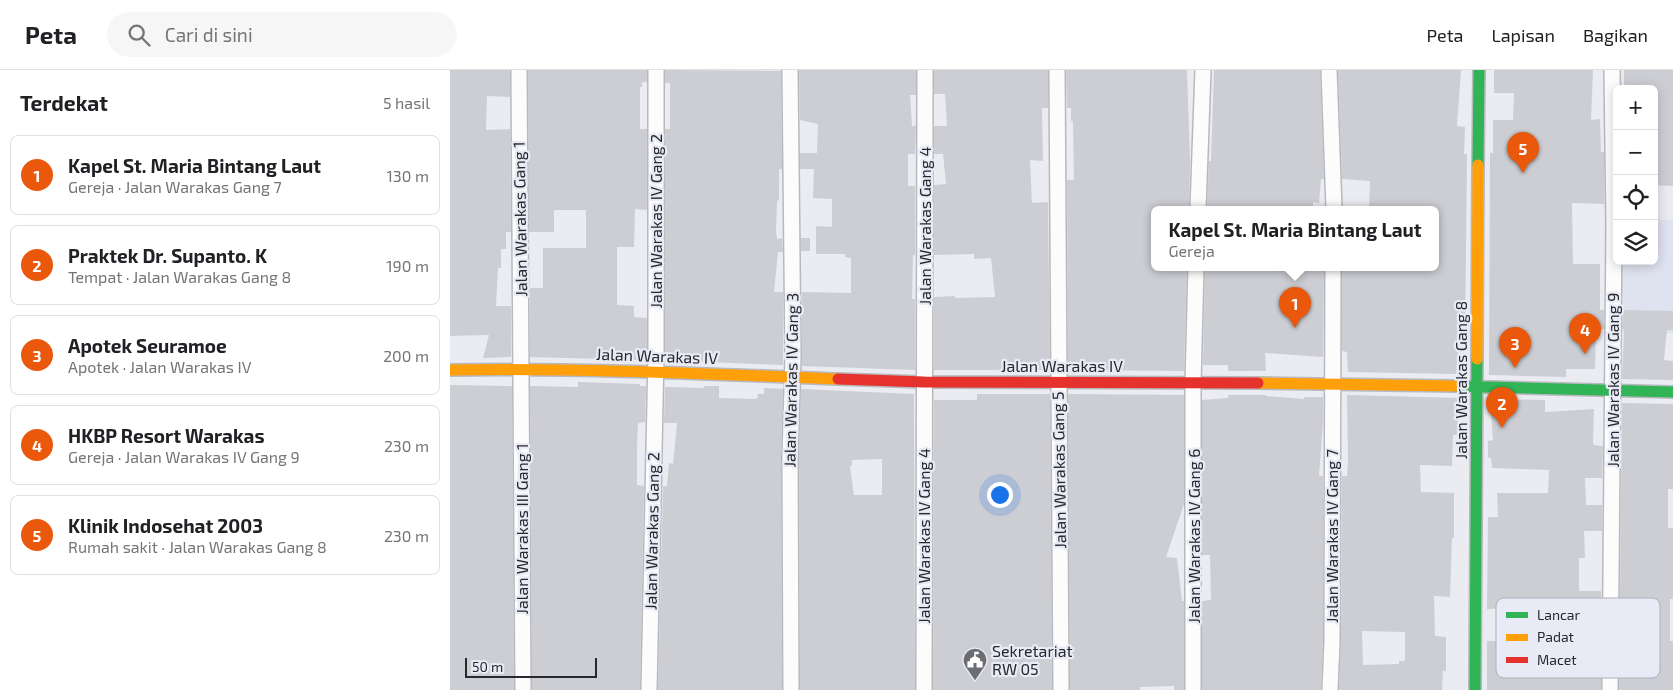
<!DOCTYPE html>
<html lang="id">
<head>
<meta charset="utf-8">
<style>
  :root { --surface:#fff; --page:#f6f6f6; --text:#202124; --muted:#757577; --line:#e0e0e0; --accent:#ea580c }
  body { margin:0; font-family:"Exo 2",sans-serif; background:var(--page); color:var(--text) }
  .controls { position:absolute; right:15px; top:15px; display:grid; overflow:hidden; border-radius:8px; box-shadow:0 2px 12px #0003 }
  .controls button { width:45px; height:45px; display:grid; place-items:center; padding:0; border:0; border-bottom:1px solid var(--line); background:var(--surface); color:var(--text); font:25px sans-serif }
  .scale { position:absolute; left:15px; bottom:12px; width:132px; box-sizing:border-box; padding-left:5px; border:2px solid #28292d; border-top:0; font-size:14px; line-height:18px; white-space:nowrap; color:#28292d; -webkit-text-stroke:4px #e8eaf5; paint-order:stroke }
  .you { position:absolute; left:549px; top:424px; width:18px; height:18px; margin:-12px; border:4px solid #fff; border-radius:50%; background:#1a73e8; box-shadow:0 0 0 8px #1a73e833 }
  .badge { display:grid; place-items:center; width:32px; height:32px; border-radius:50%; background:var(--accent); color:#fff; font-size:16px; font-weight:700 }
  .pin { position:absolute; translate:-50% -41px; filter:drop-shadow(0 1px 2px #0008) }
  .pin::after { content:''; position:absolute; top:26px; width:18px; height:15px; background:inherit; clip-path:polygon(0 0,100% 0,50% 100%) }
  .popup { position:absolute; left:701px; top:136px; width:288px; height:65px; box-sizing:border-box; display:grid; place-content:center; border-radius:8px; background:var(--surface); filter:drop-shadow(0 1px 4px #0005); font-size:16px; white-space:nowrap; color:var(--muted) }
  .popup b { font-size:19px; color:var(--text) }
  .popup::after { content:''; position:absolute; left:50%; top:100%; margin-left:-10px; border:10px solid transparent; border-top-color:var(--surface) }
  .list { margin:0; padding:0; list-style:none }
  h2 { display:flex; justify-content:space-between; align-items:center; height:65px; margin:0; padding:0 20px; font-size:21px }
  h2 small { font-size:16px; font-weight:400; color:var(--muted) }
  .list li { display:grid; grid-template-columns:32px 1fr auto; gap:15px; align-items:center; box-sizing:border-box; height:80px; margin:0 10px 10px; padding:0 10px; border:1px solid var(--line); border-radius:8px }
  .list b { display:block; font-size:19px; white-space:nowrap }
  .list p { margin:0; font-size:16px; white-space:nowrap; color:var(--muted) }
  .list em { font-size:16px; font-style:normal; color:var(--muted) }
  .icon { flex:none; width:28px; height:28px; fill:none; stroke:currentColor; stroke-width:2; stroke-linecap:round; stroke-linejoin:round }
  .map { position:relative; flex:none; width:1223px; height:620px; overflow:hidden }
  header { display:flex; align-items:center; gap:30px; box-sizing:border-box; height:70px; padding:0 25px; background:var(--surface); border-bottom:1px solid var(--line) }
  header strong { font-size:24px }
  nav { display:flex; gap:28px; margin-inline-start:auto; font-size:18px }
  .search { width:350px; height:45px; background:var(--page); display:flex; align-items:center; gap:12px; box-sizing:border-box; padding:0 18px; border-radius:28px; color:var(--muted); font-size:19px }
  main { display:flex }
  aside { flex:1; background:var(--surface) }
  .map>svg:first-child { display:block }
</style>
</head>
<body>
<header>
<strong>Peta</strong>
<div class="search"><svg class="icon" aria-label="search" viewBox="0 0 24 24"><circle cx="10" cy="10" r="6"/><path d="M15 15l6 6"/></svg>Cari di sini</div>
<nav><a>Peta</a><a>Lapisan</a><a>Bagikan</a></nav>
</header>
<main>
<aside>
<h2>Terdekat<small>5 hasil</small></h2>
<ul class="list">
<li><span class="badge">1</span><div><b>Kapel St. Maria Bintang Laut</b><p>Gereja · Jalan Warakas Gang 7</p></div><em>130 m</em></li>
<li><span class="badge">2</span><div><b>Praktek Dr. Supanto. K</b><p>Tempat · Jalan Warakas Gang 8</p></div><em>190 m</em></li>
<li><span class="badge">3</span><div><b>Apotek Seuramoe</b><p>Apotek · Jalan Warakas IV</p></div><em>200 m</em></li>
<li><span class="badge">4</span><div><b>HKBP Resort Warakas</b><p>Gereja · Jalan Warakas IV Gang 9</p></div><em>230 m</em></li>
<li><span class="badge">5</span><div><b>Klinik Indosehat 2003</b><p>Rumah sakit · Jalan Warakas Gang 8</p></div><em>230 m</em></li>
</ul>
</aside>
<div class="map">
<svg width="1223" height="620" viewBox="0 0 1223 620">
  <rect width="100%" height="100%" fill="#ebecf2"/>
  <path fill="#dfe2ef" d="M 1204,150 L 1223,150 L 1223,263 L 1171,263 L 1172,191 L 1204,191 Z"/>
  <path fill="#cdced3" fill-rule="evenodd" d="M 0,0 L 60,0 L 60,27 L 37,26 L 36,60 L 60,59 L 61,162 L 56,162 L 56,179 L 51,179 L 51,198 L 48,198 L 46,236 L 61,236 L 61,287 L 33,288 L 39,265 L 0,266 Z
    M 78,0 L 197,0 L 197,12 L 192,12 L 192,17 L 190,17 L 190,59 L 197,59 L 197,140 L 185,139 L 184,177 L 167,177 L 167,235 L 184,236 L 184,247 L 197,248 L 197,287 L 190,286 L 190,290 L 80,287 L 80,218 L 93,218 L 93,178 L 136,178 L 136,140 L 104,140 L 104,162 L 79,162 Z
    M 215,0 L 331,1 L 332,99 L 329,99 L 329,130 L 327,131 L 326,161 L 327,169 L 332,168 L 333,182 L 328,182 L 324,222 L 333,222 L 333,295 L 256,292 L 215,288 L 215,59 L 220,59 L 220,13 L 215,13 Z
    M 349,0 L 466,0 L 466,25 L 460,25 L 462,56 L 466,56 L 465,84 L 458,84 L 458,116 L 465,116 L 465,185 L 463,185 L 462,229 L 465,229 L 465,300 L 352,296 L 352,222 L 401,223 L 401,188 L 395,187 L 395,184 L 366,184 L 366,156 L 382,157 L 382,129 L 363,128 L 364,99 L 350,99 L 350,83 L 367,83 L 368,54 L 350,50 Z
    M 484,0 L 598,0 L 598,38 L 592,38 L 593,91 L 580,90 L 582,133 L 598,132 L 600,300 L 484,300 L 484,227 L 505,226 L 505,228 L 545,227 L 541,188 L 524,189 L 524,184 L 484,185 L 484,115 L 496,114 L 493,84 L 484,84 L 484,56 L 497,56 L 495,24 L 484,24 Z
    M 616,0 L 737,0 L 740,91 L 739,139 L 705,139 L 705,200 L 737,198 L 734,301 L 618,300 L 617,110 L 624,110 L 623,51 L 621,51 L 621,38 L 617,38 Z
    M 764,0 L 870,0 L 874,109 L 871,109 L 869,133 L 863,132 L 863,139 L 757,139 L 759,91 L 761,91 Z
    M 888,0 L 1011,0 L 1007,56 L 1015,57 L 1014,84 L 1017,84 L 1015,272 L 1009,272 L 1006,304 L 898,302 L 897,282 L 892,281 L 892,197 L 985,197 L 985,139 L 919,139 L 920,111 L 892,109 Z
    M 1044,0 L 1143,0 L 1141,50 L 1150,49 L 1151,82 L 1154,82 L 1154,134 L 1122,133 L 1123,194 L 1150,194 L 1150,240 L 1154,240 L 1154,259 L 1146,259 L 1145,299 L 1116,299 L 1116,307 L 1039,305 L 1040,83 L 1043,83 L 1043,50 L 1063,50 L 1064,23 L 1044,23 Z
    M 1174,0 L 1223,0 L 1223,116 L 1204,115 L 1204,19 L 1174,19 Z
    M 351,168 L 360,168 L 360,181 L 351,181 Z
    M 755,197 L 842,197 L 842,200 L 874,201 L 873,287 L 815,283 L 816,301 L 778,301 L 778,295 L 753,295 Z
    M 1173,240 L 1223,241 L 1223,260 L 1217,260 L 1214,290 L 1223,291 L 1223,310 L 1172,309 L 1174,259 L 1172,259 Z
    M 128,312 L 190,314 L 190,316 L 196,316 L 195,352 L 188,353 L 187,379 L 187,415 L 194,416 L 190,620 L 82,620 L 80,316 L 128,317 Z
    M 0,315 L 62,316 L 64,620 L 0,620 Z
    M 254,316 L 269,316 L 269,328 L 307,329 L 308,324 L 314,324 L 314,318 L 333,319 L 331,387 L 332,620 L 208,620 L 213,416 L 217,416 L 219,393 L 223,394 L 227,353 L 214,353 L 215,317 L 254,318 Z
    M 351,319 L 464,324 L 465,620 L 350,620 L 349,387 ZM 432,389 L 432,425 L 404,425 L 400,396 L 402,396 L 402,390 Z
    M 527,324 L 600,324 L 602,620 L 483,620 L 484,330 L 527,330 Z
    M 618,324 L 734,325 L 734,434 L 716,487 L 727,488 L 732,531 L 734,531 L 734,620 L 724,620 L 724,616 L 690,617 L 690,620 L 620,620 Z
    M 778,325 L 816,325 L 816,326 L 854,329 L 854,327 L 873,327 L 873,351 L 869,406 L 873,406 L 873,572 L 871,620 L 752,620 L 752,531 L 761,530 L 760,485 L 752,485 L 752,330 L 778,328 Z
    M 897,325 L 1009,328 L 1007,365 L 1003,365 L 1002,396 L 970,395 L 971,422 L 1004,423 L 1004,468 L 1002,468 L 1000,527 L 984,526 L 985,566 L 996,567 L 996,601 L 993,601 L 992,620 L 889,620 L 891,572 L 892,406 L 897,406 L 898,390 ZM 912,561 L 955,562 L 955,591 L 949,591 L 949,594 L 913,595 Z
    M 1040,329 L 1095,330 L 1095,342 L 1144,339 L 1143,372 L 1144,375 L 1153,376 L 1152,408 L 1135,408 L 1136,435 L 1152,435 L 1152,461 L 1134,461 L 1135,488 L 1129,488 L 1129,521 L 1151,521 L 1151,620 L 1037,620 L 1037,571 L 1060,571 L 1059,538 L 1037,539 L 1038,447 L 1048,447 L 1047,423 L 1098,423 L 1099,400 L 1042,398 L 1041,388 L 1038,388 L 1038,371 L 1043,370 Z
    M 1172,333 L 1223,334 L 1223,419 L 1218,419 L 1218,458 L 1223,458 L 1223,529 L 1220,529 L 1220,571 L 1223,571 L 1223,620 L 1169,620 Z"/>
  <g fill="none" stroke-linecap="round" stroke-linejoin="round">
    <defs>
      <path id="street" d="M 69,0 L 73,620
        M 340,0 L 343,287 L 340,387 L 341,620
        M 607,0 L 611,620
        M 879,0 L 884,139
        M 748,139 L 753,0
        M 199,620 L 206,284 L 206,0
        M 474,620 L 475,0
        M 743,620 L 743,313 L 746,197
        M 880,620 L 882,572 L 883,197
        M 1160,620 L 1164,155 L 1162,0"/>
      <path id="fast" d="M 1028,95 L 1029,0
        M 1005,316 L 1223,322
        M 1025,620 L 1027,289"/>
      <path id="slow" d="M 1027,289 L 1028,95
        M 0,300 C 129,298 258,304 388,309
        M 808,313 L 1005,316"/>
      <path id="jam" d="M 388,309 L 474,312 L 808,313"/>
    </defs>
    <use href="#street" stroke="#b8b9be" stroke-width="18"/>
    <use href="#fast" stroke="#b8b9be" stroke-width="14"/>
    <use href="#slow" stroke="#b8b9be" stroke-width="14"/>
    <use href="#jam" stroke="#b8b9be" stroke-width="14"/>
    <use href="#street" stroke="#fcfcfd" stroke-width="15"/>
    <use href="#fast" stroke="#30b455" stroke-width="11"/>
    <use href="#slow" stroke="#ff9f0a" stroke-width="11"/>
    <use href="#jam" stroke="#e5322d" stroke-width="11"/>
  </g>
  <defs>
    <symbol id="civic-pin" viewBox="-11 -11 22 30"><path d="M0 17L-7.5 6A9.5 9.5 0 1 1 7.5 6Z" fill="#6c6d72" stroke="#e8eaf5"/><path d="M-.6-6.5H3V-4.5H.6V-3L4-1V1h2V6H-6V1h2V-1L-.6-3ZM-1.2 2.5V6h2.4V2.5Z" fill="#fff"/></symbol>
  </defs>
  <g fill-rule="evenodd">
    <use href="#civic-pin" x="511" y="576" width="28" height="38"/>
  </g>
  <g text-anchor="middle" stroke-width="4.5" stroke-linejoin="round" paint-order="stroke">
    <g font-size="16" fill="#28292d" stroke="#e8eaf5">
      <text transform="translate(70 149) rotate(-91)" y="6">Jalan Warakas Gang 1</text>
      <text transform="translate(206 151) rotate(-90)" y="6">Jalan Warakas IV Gang 2</text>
      <text transform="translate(475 156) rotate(-90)" y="6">Jalan Warakas Gang 4</text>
      <text transform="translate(207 286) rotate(2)" y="6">Jalan Warakas IV</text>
      <text x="612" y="302">Jalan Warakas IV</text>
      <text transform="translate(341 310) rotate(-89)" y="6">Jalan Warakas IV Gang 3</text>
      <text transform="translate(1011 310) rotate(-90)" y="6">Jalan Warakas Gang 8</text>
      <text transform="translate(1163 310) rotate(-90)" y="6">Jalan Warakas IV Gang 9</text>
      <text transform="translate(609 400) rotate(-91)" y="6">Jalan Warakas Gang 5</text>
      <text transform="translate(72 459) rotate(-90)" y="6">Jalan Warakas III Gang 1</text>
      <text transform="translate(202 461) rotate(-89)" y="6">Jalan Warakas Gang 2</text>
      <text transform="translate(474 466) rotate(-90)" y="6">Jalan Warakas IV Gang 4</text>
      <text transform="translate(744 466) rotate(-90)" y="6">Jalan Warakas IV Gang 6</text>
      <text transform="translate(882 466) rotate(-90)" y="6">Jalan Warakas IV Gang 7</text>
    </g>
    <g font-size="16" fill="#28292d" stroke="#e8eaf5" text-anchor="start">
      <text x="542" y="587">Sekretariat<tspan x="542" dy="18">RW 05</tspan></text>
    </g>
  </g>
  <rect x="1046" y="528" width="164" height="80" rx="8" fill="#e8eaf5" stroke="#aeb0b9" stroke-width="1"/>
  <rect x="1056" y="542" width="22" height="6" fill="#30b455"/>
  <rect x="1056" y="564" width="22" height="7" fill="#ff9f0a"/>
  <rect x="1056" y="587" width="22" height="6" fill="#e5322d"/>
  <g font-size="14" fill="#28292d">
    <text x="1087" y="550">Lancar</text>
    <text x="1087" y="572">Padat</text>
    <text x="1087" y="595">Macet</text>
  </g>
</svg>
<div class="controls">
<button>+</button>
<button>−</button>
<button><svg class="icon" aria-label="locate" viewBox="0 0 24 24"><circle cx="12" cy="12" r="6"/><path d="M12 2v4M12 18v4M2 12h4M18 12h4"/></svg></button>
<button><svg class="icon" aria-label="layers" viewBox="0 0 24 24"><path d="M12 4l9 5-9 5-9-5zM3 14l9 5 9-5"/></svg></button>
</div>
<div class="scale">50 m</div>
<div class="you"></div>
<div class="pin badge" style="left:845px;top:258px">1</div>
<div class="popup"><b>Kapel St. Maria Bintang Laut</b>Gereja</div>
<div class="pin badge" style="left:1052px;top:358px">2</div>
<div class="pin badge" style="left:1065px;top:298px">3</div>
<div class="pin badge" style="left:1135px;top:284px">4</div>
<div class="pin badge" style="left:1073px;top:103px">5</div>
</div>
</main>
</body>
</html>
